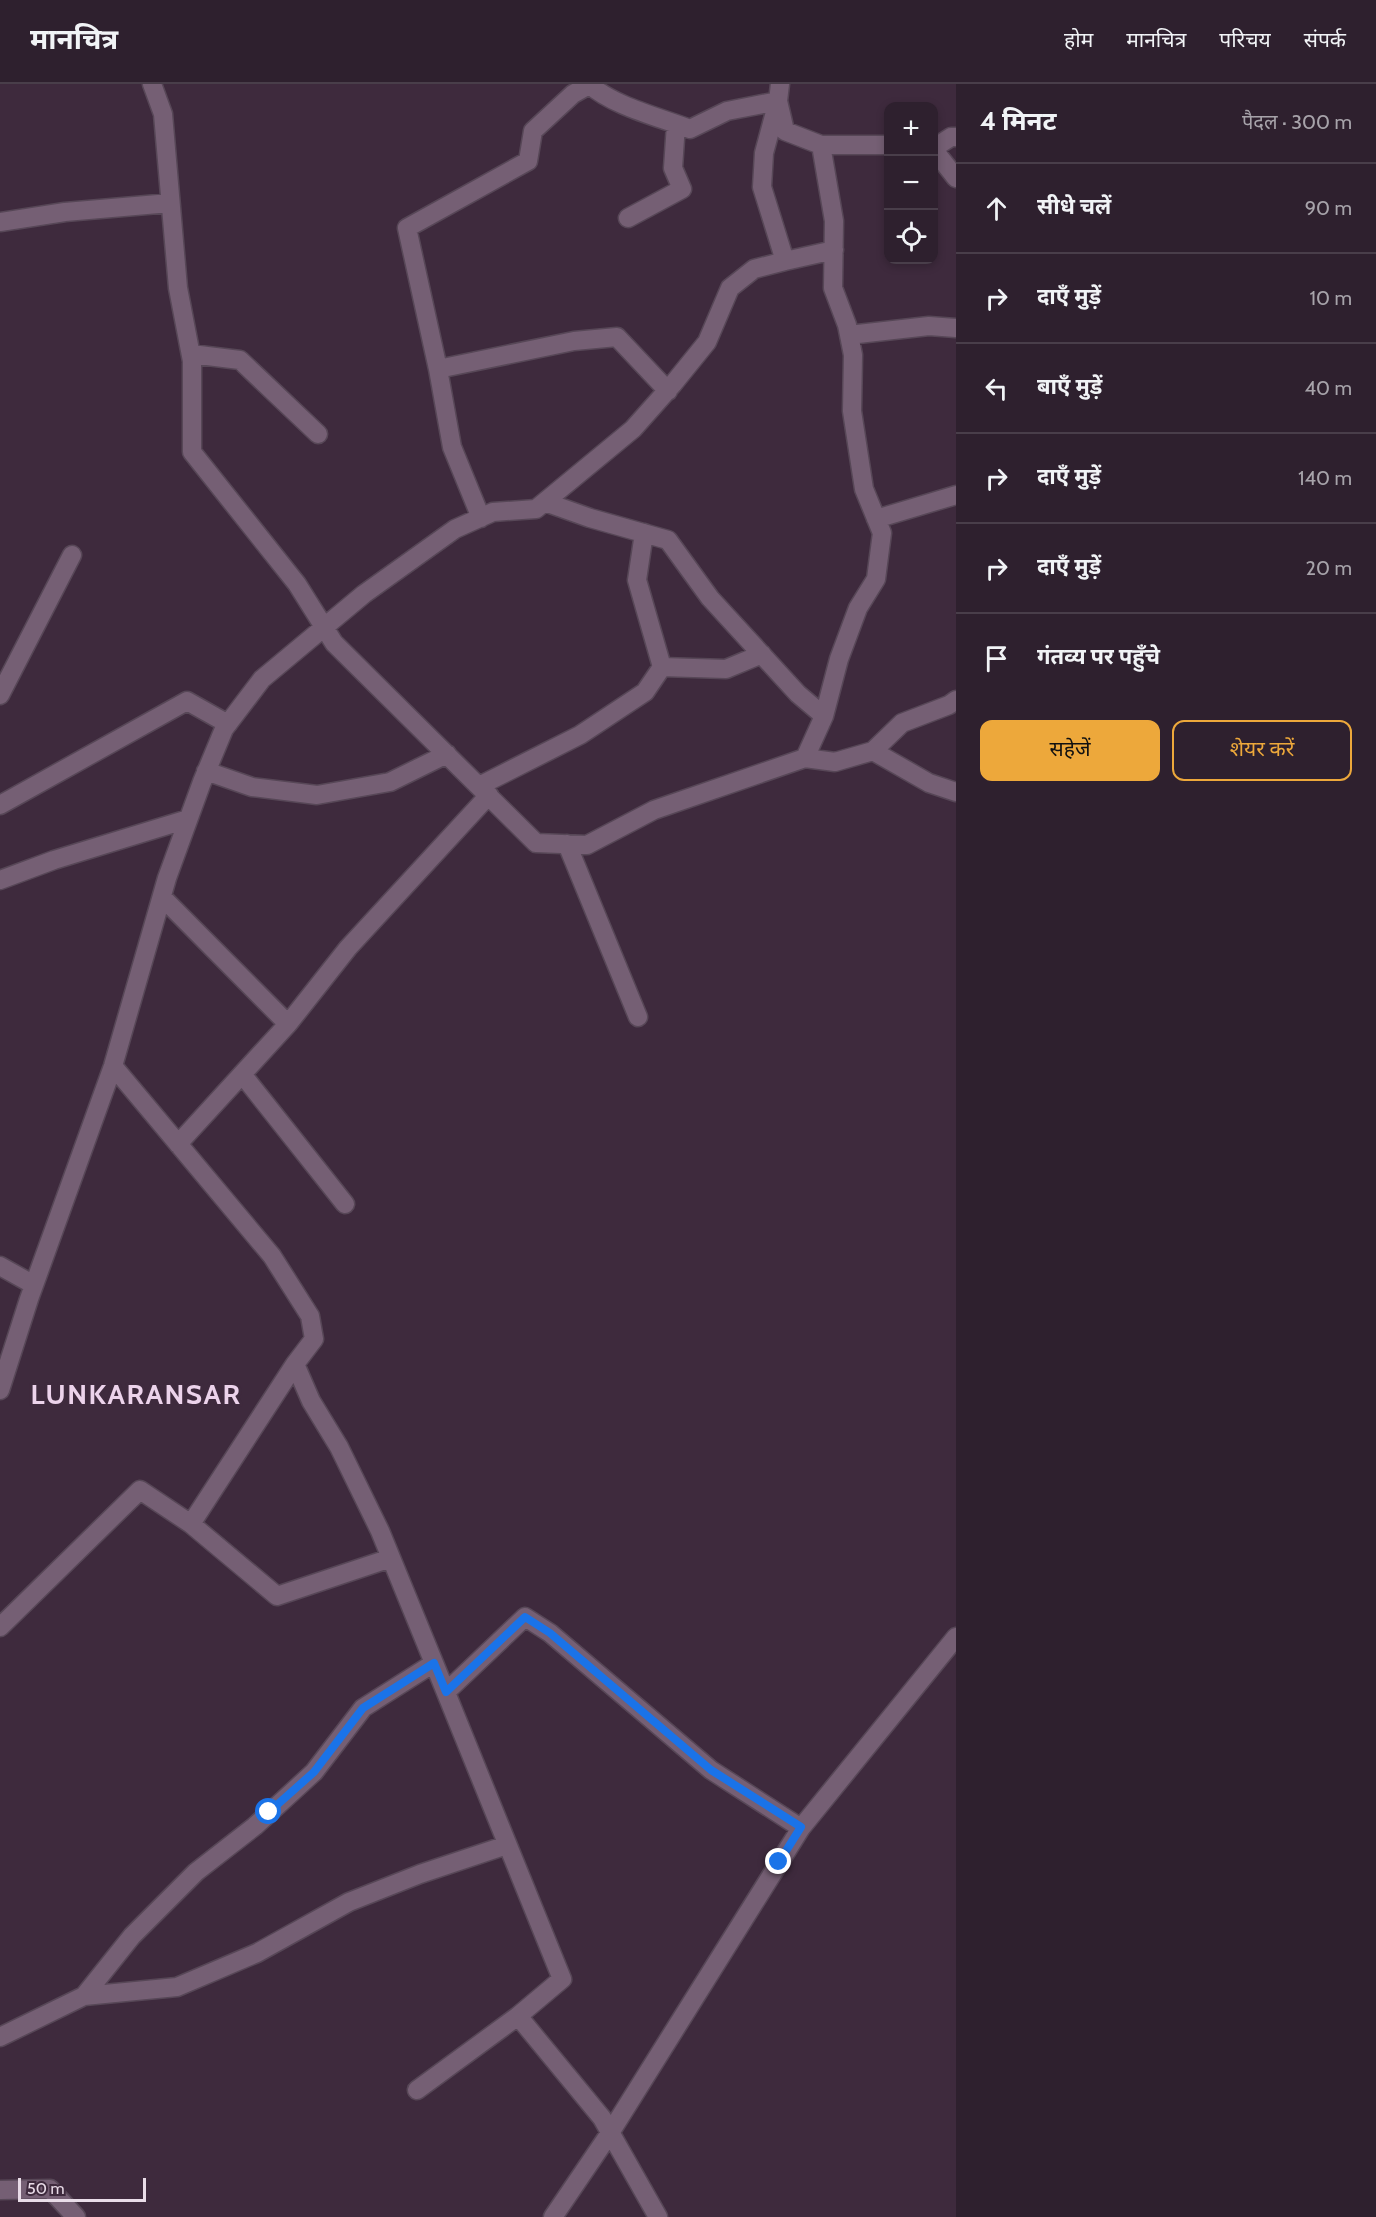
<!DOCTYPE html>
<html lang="hi">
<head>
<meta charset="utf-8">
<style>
  :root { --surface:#2e202e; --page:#3a2d3a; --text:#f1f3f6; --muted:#a7a3aa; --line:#493e4a; --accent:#eda83b }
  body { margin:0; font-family:Cabin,"Noto Sans Devanagari",sans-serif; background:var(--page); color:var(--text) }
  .controls { position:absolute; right:18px; top:18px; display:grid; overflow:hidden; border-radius:12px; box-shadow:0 3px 9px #0003 }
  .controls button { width:54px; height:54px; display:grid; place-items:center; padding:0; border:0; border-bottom:2px solid var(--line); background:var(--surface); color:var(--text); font:30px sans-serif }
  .scale { position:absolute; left:18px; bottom:15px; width:128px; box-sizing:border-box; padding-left:6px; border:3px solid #e9dce8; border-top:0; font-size:16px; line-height:21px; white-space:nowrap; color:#e9dce8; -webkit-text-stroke:4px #3e2a3d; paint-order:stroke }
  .stop { position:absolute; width:18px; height:18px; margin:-14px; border:4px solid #1a73e8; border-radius:50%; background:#fff }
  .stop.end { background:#1a73e8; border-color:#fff; box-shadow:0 2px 6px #0008 }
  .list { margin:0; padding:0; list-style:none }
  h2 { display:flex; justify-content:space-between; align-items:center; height:78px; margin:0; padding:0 24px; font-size:26px }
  h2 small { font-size:20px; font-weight:400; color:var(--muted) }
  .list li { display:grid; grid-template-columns:39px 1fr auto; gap:18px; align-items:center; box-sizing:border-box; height:90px; padding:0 24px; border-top:2px solid var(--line) }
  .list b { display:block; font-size:22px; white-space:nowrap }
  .list em { font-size:20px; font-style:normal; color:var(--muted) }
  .actions { display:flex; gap:12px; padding:18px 24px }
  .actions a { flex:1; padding:14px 0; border:2px solid var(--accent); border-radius:12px; text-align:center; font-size:21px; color:var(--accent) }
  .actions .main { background:var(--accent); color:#111 }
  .icon { flex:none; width:33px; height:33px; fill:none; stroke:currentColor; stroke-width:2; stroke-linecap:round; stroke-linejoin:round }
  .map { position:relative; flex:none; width:956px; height:2133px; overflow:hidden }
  header { display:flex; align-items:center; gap:36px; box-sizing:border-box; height:84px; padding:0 30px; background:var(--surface); border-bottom:2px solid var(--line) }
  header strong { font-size:28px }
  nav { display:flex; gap:33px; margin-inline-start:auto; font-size:21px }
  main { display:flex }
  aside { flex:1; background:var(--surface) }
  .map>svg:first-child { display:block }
</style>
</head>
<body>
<header>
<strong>मानचित्र</strong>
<nav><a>होम</a><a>मानचित्र</a><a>परिचय</a><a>संपर्क</a></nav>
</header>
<main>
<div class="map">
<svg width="956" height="2133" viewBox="0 0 956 2133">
  <rect width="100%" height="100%" fill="#3e2a3d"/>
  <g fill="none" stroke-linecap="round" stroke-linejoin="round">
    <defs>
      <path id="minor" d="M 152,0 L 163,30 L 178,204 L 192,277 L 192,368 L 297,500 L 334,559 L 536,759 L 587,761 L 654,726 L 805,674 L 824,632 L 839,575 L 858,524 L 876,495 L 882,449 L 864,405 L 852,327 L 853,271 L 847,241 L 833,204 L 834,137 L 821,61 L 785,47 L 778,17 L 780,0
        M 589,1 L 573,10 L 533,47 L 528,77 L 407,144 L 438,285 L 574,257 L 617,253 L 668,307
        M 821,61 L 888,61
        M 934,64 L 951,53 L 956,53
        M 934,66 L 956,94
        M 628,134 L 682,105 L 673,84 L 676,40
        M 0,138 L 65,128 L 170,119
        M 785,177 L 834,166
        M 849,251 L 929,242 L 956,244
        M 191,270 L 240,276 L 318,350
        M 438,285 L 452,363 L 481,434
        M 545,418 L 590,434 L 668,456 L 710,514 L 798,610 L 824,632
        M 876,435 L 956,411
        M 644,449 L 637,496 L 662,583 L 726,585 L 762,570
        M 0,611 L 72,471
        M 873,667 L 902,639 L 949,621 L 956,616
        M 805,674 L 835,678 L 873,667 L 929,699 L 956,708
        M 206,687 L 252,703 L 317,711 L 390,698 L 447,670
        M 479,702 L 580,651 L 645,608 L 662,583
        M 0,721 L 187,617 L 228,640
        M 567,760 L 638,933
        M 0,796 L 54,776 L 188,735
        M 162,813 L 288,940 L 178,1060
        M 288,940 L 348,864 L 489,711
        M 242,990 L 345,1120
        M 0,1182 L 34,1201
        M 0,1306 L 29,1215 L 113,982 L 167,794 L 202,698 L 224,645 L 262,595 L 364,510 L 455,445 L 493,428 L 536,425 L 633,345 L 673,300 L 707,258 L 730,204 L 754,185 L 785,177 L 762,103 L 764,69 L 778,17 L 727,27 L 690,45 C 659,33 613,22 589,0
        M 191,1440 L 295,1280
        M 0,1543 L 140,1406 L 191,1440 L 277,1512 L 391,1474
        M 434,1579 L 562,1895 L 518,1932 L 602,2034 L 658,2133
        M 446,1608 L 525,1533 L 550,1549 L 711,1686 L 801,1744
        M 84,1912 L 177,1903 L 257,1869 L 349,1818 L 420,1790 L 507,1761
        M 0,1953 L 84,1912 L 132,1852 L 196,1788 L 255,1742 L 314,1688 L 363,1624 L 434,1579 L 380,1447 L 339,1363 L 311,1317 L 295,1280 L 314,1255 L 310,1232 L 272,1172 L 113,982
        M 417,2006 L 518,1932
        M 0,2106 L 50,2105 L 76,2133
        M 553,2133 L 610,2049 L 801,1744 L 956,1553"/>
    </defs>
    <use href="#minor" stroke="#574757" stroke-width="21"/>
    <use href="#minor" stroke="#755f74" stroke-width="18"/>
  </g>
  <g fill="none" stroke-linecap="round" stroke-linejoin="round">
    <path stroke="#1a73e8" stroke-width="8" d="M 269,1728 L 314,1688 L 363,1624 L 434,1579 L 446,1608 L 525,1533 L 550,1549 L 711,1686 L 801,1743 L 779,1778"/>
  </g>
  <g text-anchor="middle" stroke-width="6" stroke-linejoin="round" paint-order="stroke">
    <g font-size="28" font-weight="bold" letter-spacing="1.5" fill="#ecd3eb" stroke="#3e2a3d">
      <text x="136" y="1320">LUNKARANSAR</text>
    </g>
  </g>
</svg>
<div class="controls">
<button>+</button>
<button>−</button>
<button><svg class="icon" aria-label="locate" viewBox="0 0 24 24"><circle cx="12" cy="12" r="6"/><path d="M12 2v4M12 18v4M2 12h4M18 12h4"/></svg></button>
</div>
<div class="scale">50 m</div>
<div class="stop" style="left:269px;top:1728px"></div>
<div class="stop end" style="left:779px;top:1778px"></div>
</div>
<aside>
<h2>4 मिनट<small>पैदल · 300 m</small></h2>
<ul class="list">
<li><svg class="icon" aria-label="ahead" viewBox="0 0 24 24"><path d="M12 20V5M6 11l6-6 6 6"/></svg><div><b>सीधे चलें</b></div><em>90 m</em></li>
<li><svg class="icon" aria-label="right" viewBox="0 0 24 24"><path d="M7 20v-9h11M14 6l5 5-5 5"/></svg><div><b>दाएँ मुड़ें</b></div><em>10 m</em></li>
<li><svg class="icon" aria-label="left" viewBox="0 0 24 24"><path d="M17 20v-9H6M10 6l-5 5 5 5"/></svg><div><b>बाएँ मुड़ें</b></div><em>40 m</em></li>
<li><svg class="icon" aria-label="right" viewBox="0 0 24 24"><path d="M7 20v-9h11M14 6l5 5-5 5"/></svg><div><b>दाएँ मुड़ें</b></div><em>140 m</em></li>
<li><svg class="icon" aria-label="right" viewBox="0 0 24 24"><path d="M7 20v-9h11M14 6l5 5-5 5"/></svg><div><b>दाएँ मुड़ें</b></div><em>20 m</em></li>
<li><svg class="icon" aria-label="arrive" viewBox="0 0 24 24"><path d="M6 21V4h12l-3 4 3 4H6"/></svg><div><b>गंतव्य पर पहुँचे</b></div></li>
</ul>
<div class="actions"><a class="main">सहेजें</a><a>शेयर करें</a></div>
</aside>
</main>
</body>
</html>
